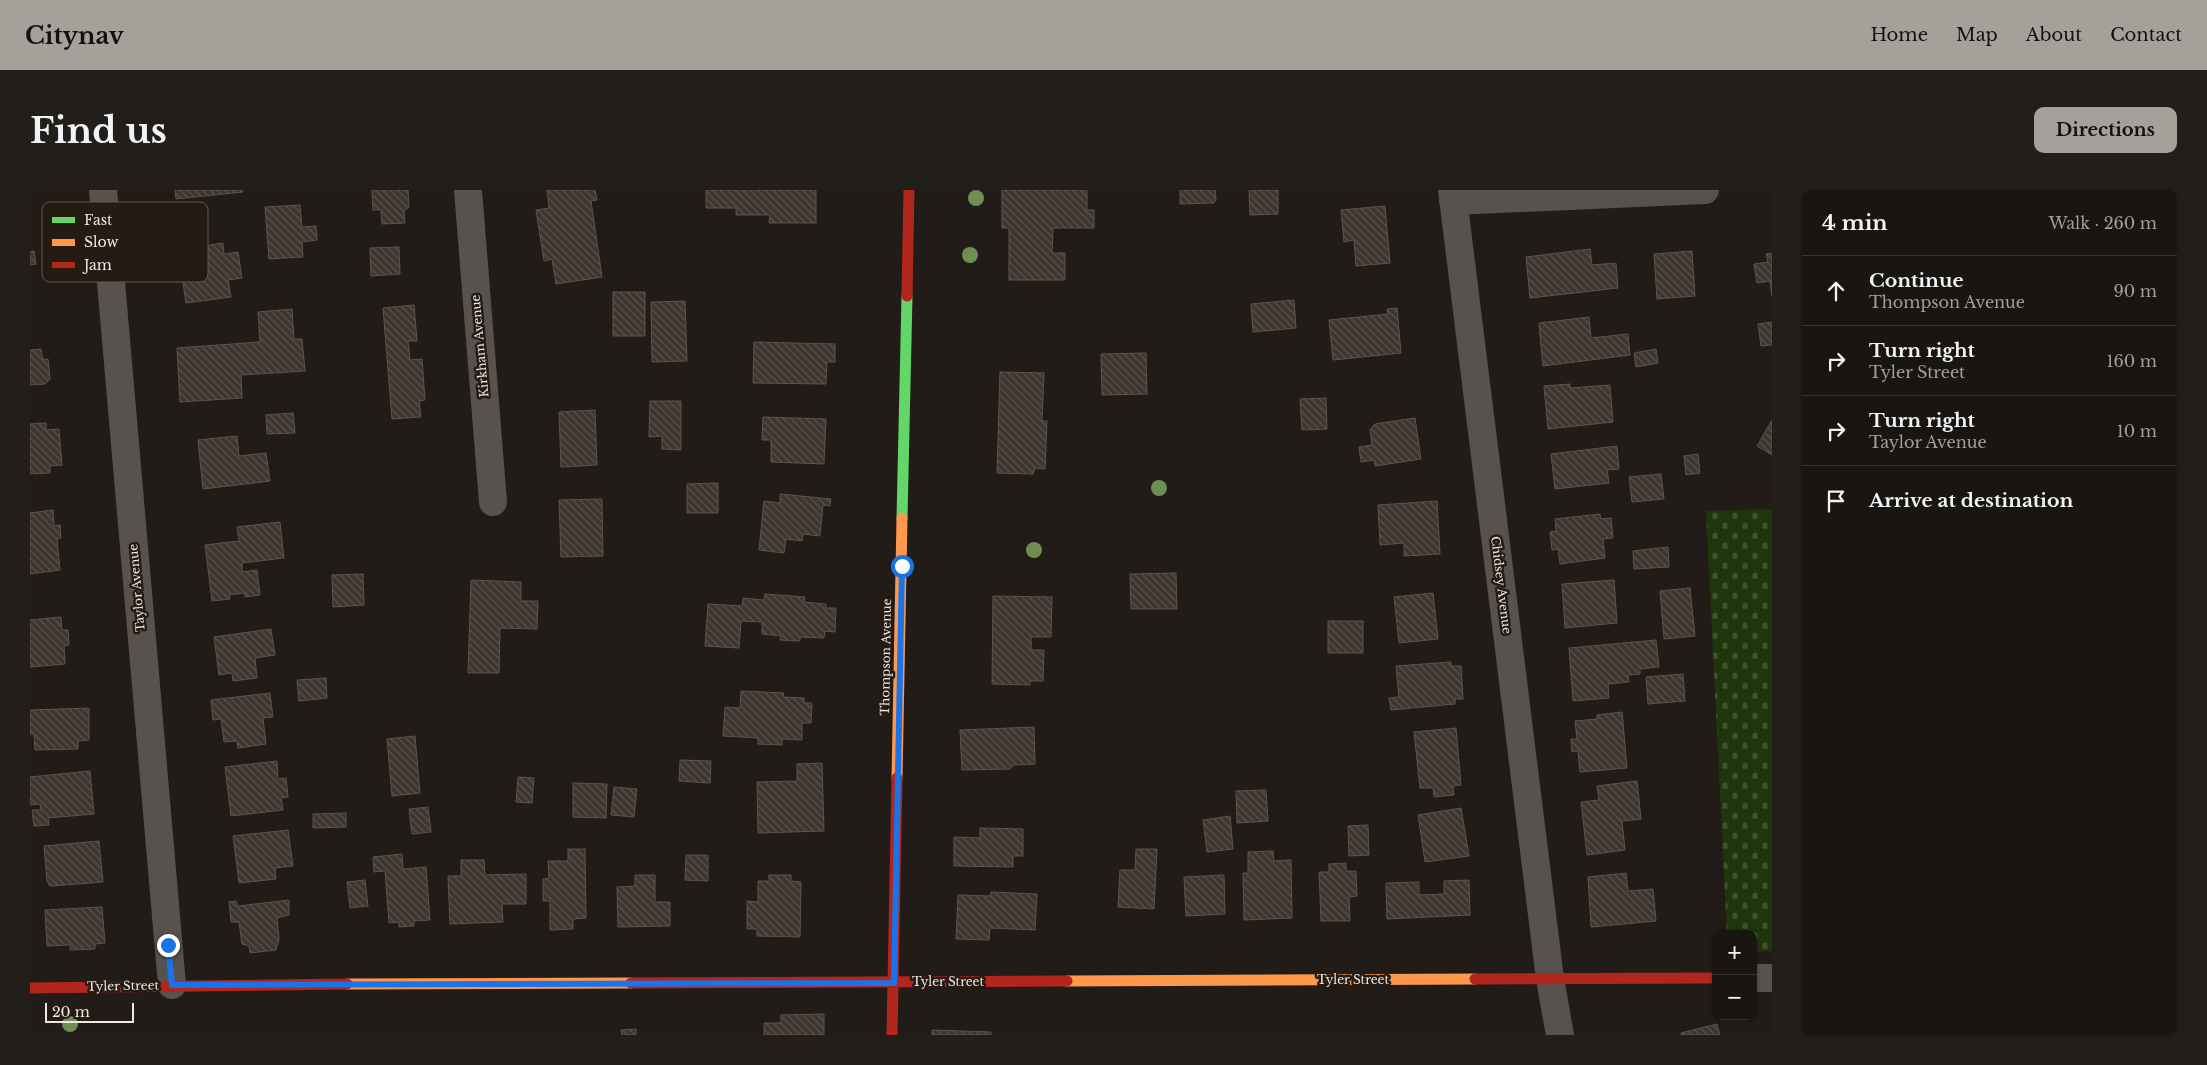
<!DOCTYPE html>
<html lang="en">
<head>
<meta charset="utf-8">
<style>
  :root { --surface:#191511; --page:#221e1a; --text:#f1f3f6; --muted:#9f9f9f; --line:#373431; --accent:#a6a09b }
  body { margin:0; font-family:"Libre Baskerville",serif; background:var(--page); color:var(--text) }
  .controls { position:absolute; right:15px; bottom:15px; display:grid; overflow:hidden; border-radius:10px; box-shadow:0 1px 4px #0004 }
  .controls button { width:45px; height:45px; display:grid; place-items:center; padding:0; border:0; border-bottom:1px solid var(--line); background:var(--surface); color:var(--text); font:25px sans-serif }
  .scale { position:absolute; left:15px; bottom:12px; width:89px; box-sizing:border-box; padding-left:5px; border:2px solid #eee7e2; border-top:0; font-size:14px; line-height:18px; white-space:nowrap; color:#eee7e2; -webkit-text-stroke:4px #251b13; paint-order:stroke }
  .stop { position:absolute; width:15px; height:15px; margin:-11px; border:4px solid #1a73e8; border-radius:50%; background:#fff }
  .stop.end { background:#1a73e8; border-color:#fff; box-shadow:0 1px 5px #0008 }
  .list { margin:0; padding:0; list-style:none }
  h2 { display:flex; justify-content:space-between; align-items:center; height:65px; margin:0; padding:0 20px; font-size:21px }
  h2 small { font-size:16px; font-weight:400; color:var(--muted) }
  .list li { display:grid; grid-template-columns:32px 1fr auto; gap:15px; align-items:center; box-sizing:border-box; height:70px; padding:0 20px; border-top:1px solid var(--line) }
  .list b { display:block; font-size:19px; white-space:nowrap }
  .list p { margin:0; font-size:16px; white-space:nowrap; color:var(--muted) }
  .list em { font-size:16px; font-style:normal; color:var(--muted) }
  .icon { flex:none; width:28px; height:28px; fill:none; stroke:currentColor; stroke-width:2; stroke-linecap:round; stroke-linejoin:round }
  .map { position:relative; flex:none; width:1742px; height:845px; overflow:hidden; border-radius:10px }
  header { display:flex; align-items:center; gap:30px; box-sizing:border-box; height:70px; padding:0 25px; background:var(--accent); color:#111 }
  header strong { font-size:24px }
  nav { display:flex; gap:28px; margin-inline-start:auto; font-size:18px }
  .intro { display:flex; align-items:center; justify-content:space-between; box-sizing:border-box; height:120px; padding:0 30px }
  h1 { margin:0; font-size:35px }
  .button { padding:12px 22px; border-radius:10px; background:var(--accent); color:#111; font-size:18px; font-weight:700 }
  main { display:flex; gap:30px; padding:0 30px }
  aside { flex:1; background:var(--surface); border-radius:10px; box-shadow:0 1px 4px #0004 }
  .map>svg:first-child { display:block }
</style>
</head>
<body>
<header>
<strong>Citynav</strong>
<nav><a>Home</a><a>Map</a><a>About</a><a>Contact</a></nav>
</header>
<div class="intro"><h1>Find us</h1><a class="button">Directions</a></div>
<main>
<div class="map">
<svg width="1742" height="845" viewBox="0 0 1742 845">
  <defs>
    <pattern id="cemetery-stones" width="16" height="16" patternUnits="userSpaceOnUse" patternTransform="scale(1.25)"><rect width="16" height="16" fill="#1f350b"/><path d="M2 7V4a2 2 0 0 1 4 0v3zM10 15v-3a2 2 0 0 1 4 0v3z" fill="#40522e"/></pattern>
    <pattern id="building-back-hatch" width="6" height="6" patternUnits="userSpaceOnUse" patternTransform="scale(1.25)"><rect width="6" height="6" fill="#3e352e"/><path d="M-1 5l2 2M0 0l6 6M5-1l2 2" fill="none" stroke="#5a524c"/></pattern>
  </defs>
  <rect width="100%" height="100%" fill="#211c17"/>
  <path fill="url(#cemetery-stones)" d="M 1742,319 L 1742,761 L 1723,762 L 1723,744 L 1697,744 L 1676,321 Z"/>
  <path fill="url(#building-back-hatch)" stroke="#5a5550" d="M 145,0 L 212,0 L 213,2 L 146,9 Z
    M 342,0 L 378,0 L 379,17 L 374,21 L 375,33 L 352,34 L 351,20 L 343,20 Z
    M 517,0 L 565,0 L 567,10 L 561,11 L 572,87 L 526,94 L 522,69 L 514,71 L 506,20 L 519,18 Z
    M 676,0 L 786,0 L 786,33 L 739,33 L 740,25 L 706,25 L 706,18 L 676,18 Z
    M 972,0 L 1057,0 L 1057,20 L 1064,20 L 1064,38 L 1023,38 L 1022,63 L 1035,63 L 1035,90 L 979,90 L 979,38 L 972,38 Z
    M 1150,0 L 1185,0 L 1186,10 L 1184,13 L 1150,14 Z
    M 1219,0 L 1248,0 L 1248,24 L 1220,25 Z
    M 270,15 L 272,37 L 286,36 L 287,50 L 272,52 L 273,67 L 239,69 L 235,17 Z
    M 1355,16 L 1360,73 L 1326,76 L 1324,50 L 1314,52 L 1311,20 Z
    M 193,53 L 194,64 L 208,62 L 212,88 L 198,90 L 201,107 L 156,113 L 148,60 Z
    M 369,57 L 370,84 L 341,86 L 340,58 Z
    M 1560,59 L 1562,75 L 1586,73 L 1588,98 L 1500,108 L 1496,67 Z
    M 4,61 L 6,74 L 0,75 L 0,62 Z
    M 1662,61 L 1665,106 L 1627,109 L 1624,64 Z
    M 1742,63 L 1742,106 L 1740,91 L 1727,93 L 1724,74 L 1738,72 L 1736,64 Z
    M 583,102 L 615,102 L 615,146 L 583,146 Z
    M 1264,110 L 1266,138 L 1223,142 L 1221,114 Z
    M 655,111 L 657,171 L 622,172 L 621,112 Z
    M 384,115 L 387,151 L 378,151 L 380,170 L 392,169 L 395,210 L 389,211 L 391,227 L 362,229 L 353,118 Z
    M 1367,118 L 1371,163 L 1303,170 L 1299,130 L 1358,124 L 1357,119 Z
    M 262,119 L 264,149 L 272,149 L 275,181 L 211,185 L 212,208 L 150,212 L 147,158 L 230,152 L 228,122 Z
    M 1559,127 L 1561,148 L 1598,144 L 1600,165 L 1513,176 L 1509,135 L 1510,133 Z
    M 1742,132 L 1742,155 L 1731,156 L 1728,134 Z
    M 724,152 L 805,154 L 805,172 L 797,172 L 796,194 L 723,193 Z
    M 11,159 L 13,170 L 18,169 L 20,189 L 15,194 L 0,195 L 0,160 Z
    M 1626,159 L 1628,173 L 1606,177 L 1604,163 Z
    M 1116,163 L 1117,204 L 1072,205 L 1071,164 Z
    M 970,182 L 1014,183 L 1012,231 L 1017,231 L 1015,279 L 1005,278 L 1003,284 L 967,283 Z
    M 1540,194 L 1540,198 L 1580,195 L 1583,232 L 1518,239 L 1514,196 Z
    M 1296,208 L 1297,239 L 1272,240 L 1270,209 Z
    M 620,211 L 651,211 L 651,260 L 632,259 L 632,246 L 619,247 Z
    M 565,220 L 567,275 L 531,277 L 529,222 Z
    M 263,223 L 265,243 L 237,244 L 236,225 Z
    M 733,227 L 796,229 L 794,274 L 741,272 L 741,250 L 732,250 Z
    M 1385,228 L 1391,269 L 1345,276 L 1344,270 L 1331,272 L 1329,257 L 1342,255 L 1340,240 L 1345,234 Z
    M 1742,230 L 1742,265 L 1727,256 Z
    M 16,233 L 16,240 L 29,239 L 32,275 L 20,276 L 20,283 L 0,284 L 0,234 Z
    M 207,246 L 209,266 L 236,263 L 240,291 L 173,299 L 168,250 Z
    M 1587,256 L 1589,279 L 1577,280 L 1579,293 L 1525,299 L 1521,264 Z
    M 1668,264 L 1670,283 L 1656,285 L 1654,266 Z
    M 1631,284 L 1634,309 L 1602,312 L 1599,287 Z
    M 688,293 L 688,323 L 657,323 L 657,294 Z
    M 750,304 L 801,309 L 800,316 L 793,315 L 790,346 L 773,344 L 772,351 L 756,349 L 754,363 L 729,360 L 734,311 L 750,313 Z
    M 572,309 L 573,366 L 531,367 L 529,310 Z
    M 1407,311 L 1410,364 L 1374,366 L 1374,353 L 1350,355 L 1348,315 Z
    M 23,320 L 24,336 L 30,335 L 31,348 L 27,349 L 30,380 L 0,384 L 0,323 Z
    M 1570,324 L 1571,329 L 1581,328 L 1583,348 L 1573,349 L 1575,368 L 1530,374 L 1528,359 L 1522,360 L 1520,342 L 1526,341 L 1525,329 Z
    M 250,332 L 254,368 L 212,373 L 212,382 L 227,380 L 230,405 L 215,407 L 215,403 L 199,405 L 200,409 L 182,411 L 175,355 L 209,351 L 207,337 Z
    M 1638,357 L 1639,377 L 1604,379 L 1603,361 Z
    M 1146,383 L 1147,419 L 1101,419 L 1100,384 Z
    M 333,384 L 334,415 L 303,417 L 302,385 Z
    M 441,390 L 491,392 L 491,411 L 508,411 L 507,439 L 470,438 L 469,483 L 438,483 Z
    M 1584,390 L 1587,433 L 1535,438 L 1532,394 Z
    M 1660,398 L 1665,446 L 1634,449 L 1630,401 Z
    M 1403,403 L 1408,449 L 1369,453 L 1364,407 Z
    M 735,404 L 775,407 L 774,412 L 796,414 L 796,418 L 806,418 L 805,442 L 795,441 L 794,448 L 770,447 L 770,451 L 750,450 L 751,446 L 732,444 L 732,432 L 711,431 L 709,458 L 675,456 L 678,414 L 712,416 L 713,408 L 734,410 Z
    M 963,406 L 1022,407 L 1021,447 L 1001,447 L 1001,460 L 1014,460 L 1013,491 L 1000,491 L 1000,495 L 962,494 Z
    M 31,427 L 32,440 L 38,440 L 39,455 L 34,456 L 35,474 L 0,477 L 0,430 Z
    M 1298,431 L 1333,431 L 1333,463 L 1298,463 Z
    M 241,439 L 245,465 L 225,468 L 227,488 L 203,491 L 202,483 L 189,485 L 184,447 Z
    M 1626,450 L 1629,477 L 1610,479 L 1610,484 L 1598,485 L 1599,492 L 1578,494 L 1579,508 L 1543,511 L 1539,458 Z
    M 1421,472 L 1421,476 L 1431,476 L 1433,509 L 1425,509 L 1425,514 L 1361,520 L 1359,508 L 1369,507 L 1366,476 Z
    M 1653,484 L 1655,511 L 1618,514 L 1616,487 Z
    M 296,488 L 297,508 L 269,511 L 267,490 Z
    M 711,501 L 754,503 L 753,507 L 774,508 L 774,513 L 782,513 L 781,533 L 772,533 L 772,550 L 752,549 L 752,555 L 728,554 L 728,548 L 693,546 L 695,517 L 710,518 Z
    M 240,503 L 243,527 L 233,528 L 236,554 L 208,558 L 207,551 L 194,552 L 191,529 L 183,530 L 181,510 Z
    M 59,518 L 59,550 L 48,551 L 48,559 L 5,560 L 4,544 L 0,544 L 0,520 Z
    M 1592,522 L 1597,578 L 1550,582 L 1548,561 L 1542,562 L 1541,549 L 1547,549 L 1545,531 L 1567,529 L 1567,525 Z
    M 1004,537 L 1005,574 L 984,575 L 980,579 L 932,580 L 930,540 Z
    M 1426,538 L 1431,595 L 1423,596 L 1424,605 L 1404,607 L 1403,598 L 1390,598 L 1384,542 Z
    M 385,546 L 390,603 L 362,606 L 357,549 Z
    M 650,570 L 681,571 L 680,593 L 649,591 Z
    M 247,571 L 248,589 L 256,588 L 258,607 L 251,608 L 253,620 L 201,626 L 195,577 Z
    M 792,573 L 794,641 L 728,643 L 727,592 L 767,591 L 767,574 Z
    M 60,581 L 64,624 L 18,628 L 19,635 L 4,636 L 2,620 L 11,620 L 10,614 L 0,615 L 0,587 Z
    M 488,587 L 504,588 L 502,613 L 486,612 Z
    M 1607,591 L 1611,629 L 1592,631 L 1595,660 L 1557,665 L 1551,612 L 1569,610 L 1567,596 Z
    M 543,593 L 577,594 L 576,628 L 543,627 Z
    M 584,597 L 607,599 L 604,627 L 581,625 Z
    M 1236,600 L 1238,631 L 1207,633 L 1206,601 Z
    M 398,617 L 401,642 L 382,644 L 379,619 Z
    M 1431,618 L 1439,666 L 1395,672 L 1388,625 Z
    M 316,623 L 316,637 L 283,638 L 283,624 Z
    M 1200,626 L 1203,659 L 1177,662 L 1173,630 Z
    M 1338,635 L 1339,665 L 1319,666 L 1318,636 Z
    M 950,638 L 993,639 L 993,666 L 983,666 L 983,677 L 924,676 L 924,647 L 950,648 Z
    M 258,640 L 263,676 L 245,678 L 246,689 L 209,693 L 203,646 Z
    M 69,651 L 73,692 L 20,696 L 17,691 L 14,656 Z
    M 538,659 L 555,659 L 556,728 L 543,729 L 543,739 L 520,740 L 520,711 L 513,711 L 513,689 L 519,688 L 518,671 L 538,671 Z
    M 1106,659 L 1127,659 L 1124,719 L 1088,717 L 1090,680 L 1105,680 Z
    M 1243,661 L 1244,671 L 1261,670 L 1262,728 L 1214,730 L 1213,683 L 1218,683 L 1218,662 Z
    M 372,664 L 373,679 L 396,677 L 400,730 L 384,731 L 384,736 L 369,737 L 369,732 L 359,733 L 355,681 L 344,682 L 343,667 Z
    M 656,665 L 678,665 L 678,691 L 655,690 Z
    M 431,670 L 454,670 L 455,685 L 496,684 L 496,714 L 472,714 L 473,732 L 420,734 L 418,686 L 431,686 Z
    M 1316,673 L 1316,681 L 1326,681 L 1327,706 L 1319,707 L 1320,731 L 1291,731 L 1289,682 L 1299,682 L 1299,674 Z
    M 1596,683 L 1598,701 L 1623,699 L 1626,731 L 1561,737 L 1558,687 Z
    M 605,685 L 625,685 L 625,712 L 640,712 L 640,736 L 588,737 L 587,697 L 605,696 Z
    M 739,685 L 761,685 L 761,691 L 771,692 L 770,747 L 727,746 L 727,739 L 717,739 L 717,711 L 728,712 L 728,691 L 739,691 Z
    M 1194,685 L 1195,724 L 1156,726 L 1154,687 Z
    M 335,690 L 338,716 L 320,718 L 317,692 Z
    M 1439,690 L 1440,725 L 1357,729 L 1356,693 L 1389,692 L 1389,705 L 1414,704 L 1414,691 Z
    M 961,702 L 1007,704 L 1005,740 L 960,738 L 959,750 L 926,749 L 928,705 L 960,706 Z
    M 259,710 L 259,725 L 247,728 L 249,749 L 246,760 L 220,763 L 219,756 L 212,754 L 209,732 L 201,732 L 199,712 L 206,711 L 208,716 Z
    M 72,717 L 75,753 L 65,754 L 65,759 L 40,760 L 40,755 L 17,756 L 15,720 Z
    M 794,824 L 794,845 L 734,845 L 734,833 L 751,833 L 751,825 Z
    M 1687,834 L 1690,845 L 1651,845 L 1651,843 Z
    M 606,839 L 606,845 L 592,845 L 591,840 Z
    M 902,840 L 961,842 L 961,845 L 902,845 Z"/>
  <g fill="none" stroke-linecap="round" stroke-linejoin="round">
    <path stroke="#57524e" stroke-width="28" d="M 73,0 L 142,795
      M 438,0 L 463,312
      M 1422,0 L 1520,789 L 1530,845
      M 1423,11 L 1675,0
      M 1723,788 L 1742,788"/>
    <path stroke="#63d668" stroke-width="11" d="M 872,328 L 877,106"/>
    <path stroke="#ff974d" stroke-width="11" d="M 867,588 L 872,328
      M 1037,791 L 1445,789
      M 317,794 L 601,793"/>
    <path stroke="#b3261e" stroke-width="11" d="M 877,106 L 879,0
      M 1445,789 L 1686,788
      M 601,793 L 1037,791
      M 0,798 L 317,794
      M 862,845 L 867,588"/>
  </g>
  <g fill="#6e8e53">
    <circle cx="946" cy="8" r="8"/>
    <circle cx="940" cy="65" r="8"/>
    <circle cx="1129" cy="298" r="8"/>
    <circle cx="1004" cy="360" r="8"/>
    <circle cx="40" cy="834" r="8"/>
  </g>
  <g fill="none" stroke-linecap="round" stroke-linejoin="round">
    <path stroke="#1a73e8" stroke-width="6" d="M 138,755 L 142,795 L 864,793 L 872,376"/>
  </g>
  <g text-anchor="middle" stroke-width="5" stroke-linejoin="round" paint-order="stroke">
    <g font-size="12" fill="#eee7e2" stroke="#251b13">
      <text transform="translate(450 156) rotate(-95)" y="4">Kirkham Avenue</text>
      <text transform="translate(1471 395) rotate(83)" y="4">Chidsey Avenue</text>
      <text transform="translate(107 398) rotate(-95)" y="4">Taylor Avenue</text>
      <text transform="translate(856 467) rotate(-89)" y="4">Thompson Avenue</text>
      <text x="1323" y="794">Tyler Street</text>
      <text x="918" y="796">Tyler Street</text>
      <text transform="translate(93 796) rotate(-1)" y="4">Tyler Street</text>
    </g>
  </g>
  <rect x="12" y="12" width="166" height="80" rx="8" fill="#251b13" stroke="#615851" stroke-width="1"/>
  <rect x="22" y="27" width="23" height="6" fill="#63d668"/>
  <rect x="22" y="49" width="23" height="7" fill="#ff974d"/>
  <rect x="22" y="72" width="23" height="6" fill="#b3261e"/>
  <g font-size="14" fill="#eee7e2">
    <text x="54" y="35">Fast</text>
    <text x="54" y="57">Slow</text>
    <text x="54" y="80">Jam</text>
  </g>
</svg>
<div class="controls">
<button>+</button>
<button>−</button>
</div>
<div class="scale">20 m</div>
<div class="stop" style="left:872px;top:376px"></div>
<div class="stop end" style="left:138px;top:755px"></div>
</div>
<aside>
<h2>4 min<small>Walk · 260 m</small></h2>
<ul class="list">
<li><svg class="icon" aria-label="ahead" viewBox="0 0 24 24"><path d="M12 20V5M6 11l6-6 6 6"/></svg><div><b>Continue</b><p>Thompson Avenue</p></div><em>90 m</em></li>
<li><svg class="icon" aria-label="right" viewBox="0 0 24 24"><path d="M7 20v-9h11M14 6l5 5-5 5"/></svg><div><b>Turn right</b><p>Tyler Street</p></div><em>160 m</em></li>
<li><svg class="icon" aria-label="right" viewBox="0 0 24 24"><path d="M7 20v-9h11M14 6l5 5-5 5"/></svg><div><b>Turn right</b><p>Taylor Avenue</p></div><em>10 m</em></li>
<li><svg class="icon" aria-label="arrive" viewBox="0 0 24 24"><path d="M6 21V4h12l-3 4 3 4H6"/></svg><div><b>Arrive at destination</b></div></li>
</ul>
</aside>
</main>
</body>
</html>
